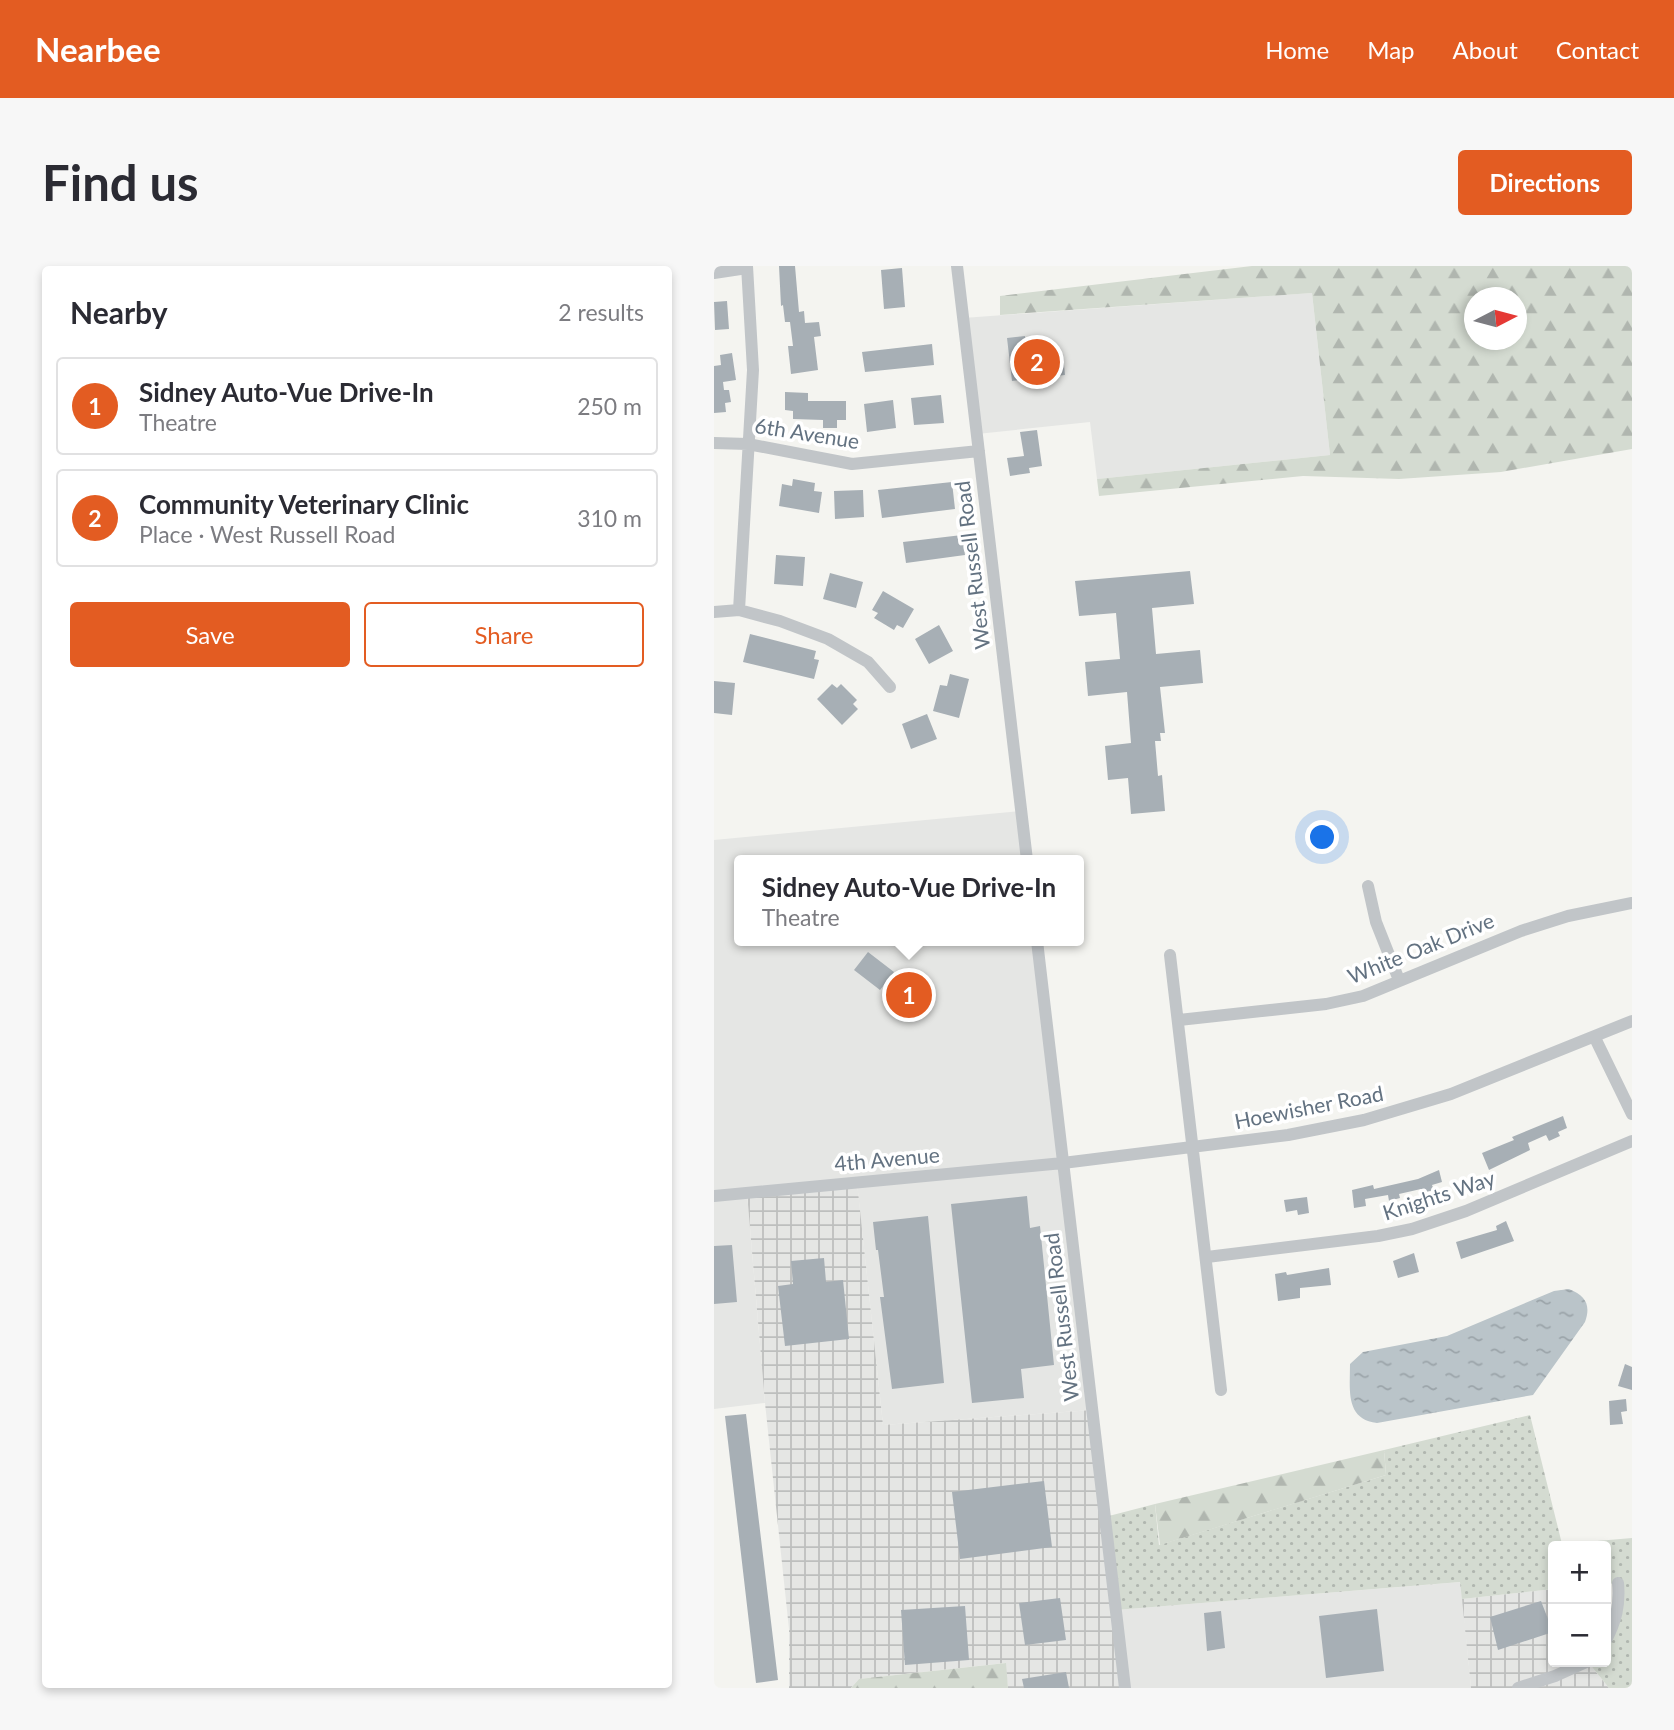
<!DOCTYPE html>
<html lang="en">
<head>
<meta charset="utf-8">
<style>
  :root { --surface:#fff; --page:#f7f7f7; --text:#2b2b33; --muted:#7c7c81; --line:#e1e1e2; --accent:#e35c22 }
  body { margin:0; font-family:Lato,sans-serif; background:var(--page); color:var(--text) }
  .controls { position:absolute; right:21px; bottom:21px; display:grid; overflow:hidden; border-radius:7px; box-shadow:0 4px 10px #0003 }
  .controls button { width:63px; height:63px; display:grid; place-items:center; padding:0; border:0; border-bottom:2px solid var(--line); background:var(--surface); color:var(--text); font:35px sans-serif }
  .compass { position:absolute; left:750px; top:21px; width:63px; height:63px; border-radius:50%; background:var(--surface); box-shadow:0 4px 10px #0003; rotate:84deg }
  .you { position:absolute; left:609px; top:572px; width:24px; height:24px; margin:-18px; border:5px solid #fff; border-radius:50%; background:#1a73e8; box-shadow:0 0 0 10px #1a73e833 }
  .badge { display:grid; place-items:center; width:46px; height:46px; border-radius:50%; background:var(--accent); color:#fff; font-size:23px; font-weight:700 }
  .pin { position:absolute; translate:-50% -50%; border:4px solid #fff; box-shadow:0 2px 7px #0006 }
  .popup { position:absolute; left:20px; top:589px; width:350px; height:91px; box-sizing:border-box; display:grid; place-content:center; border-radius:7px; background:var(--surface); filter:drop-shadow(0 2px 5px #0005); font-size:23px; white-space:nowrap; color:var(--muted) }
  .popup b { font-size:26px; color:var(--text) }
  .popup::after { content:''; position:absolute; left:50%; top:100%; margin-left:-14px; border:14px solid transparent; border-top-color:var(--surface) }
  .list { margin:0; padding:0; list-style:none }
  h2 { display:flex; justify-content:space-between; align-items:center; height:91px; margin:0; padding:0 28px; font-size:30px }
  h2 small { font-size:23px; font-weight:400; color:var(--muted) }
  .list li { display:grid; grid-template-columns:46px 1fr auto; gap:21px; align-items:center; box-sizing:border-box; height:98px; margin:0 14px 14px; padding:0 14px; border:2px solid var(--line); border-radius:7px }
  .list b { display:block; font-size:26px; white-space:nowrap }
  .list p { margin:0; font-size:23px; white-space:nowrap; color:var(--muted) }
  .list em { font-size:23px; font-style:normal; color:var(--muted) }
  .actions { display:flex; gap:14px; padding:21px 28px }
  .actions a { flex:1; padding:16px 0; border:2px solid var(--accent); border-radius:7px; text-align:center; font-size:24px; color:var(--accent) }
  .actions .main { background:var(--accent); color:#fff }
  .map { position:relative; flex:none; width:918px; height:1422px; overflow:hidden; border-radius:7px }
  header { display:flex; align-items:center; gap:42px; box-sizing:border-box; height:98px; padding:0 35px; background:var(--accent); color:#fff }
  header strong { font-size:33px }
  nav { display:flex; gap:38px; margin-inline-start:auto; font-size:24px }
  .intro { display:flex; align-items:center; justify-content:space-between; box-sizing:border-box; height:168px; padding:0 42px }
  h1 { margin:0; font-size:49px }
  .button { padding:18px 32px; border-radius:7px; background:var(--accent); color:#fff; font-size:24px; font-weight:700 }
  main { display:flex; gap:42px; padding:0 42px }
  aside { flex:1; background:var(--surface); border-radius:7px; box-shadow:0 4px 10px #0003 }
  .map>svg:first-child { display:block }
</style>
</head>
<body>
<header>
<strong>Nearbee</strong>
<nav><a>Home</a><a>Map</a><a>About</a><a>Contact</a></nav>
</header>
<div class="intro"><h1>Find us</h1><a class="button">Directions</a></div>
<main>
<aside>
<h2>Nearby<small>2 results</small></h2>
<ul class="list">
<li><span class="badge">1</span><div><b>Sidney Auto-Vue Drive-In</b><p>Theatre</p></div><em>250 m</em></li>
<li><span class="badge">2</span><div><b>Community Veterinary Clinic</b><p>Place · West Russell Road</p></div><em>310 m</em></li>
</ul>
<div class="actions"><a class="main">Save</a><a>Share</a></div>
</aside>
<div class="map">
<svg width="918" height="1422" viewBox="0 0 918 1422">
  <defs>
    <pattern id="industrial-grid" width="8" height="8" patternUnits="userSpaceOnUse" patternTransform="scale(1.75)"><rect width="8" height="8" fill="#e5e6e4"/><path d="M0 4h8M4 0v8" fill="none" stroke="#bdbfbe"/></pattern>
    <pattern id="grass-dots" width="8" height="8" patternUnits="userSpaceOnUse" patternTransform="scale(1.75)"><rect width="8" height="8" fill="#d4dbd1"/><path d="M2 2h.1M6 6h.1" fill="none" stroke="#b0b6af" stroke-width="1.8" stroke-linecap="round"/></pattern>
    <pattern id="forest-firs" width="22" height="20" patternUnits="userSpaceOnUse" patternTransform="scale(1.75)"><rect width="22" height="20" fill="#d4dbd1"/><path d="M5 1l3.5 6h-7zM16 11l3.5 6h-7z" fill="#b0b6af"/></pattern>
    <pattern id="water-ripples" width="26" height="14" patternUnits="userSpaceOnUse" patternTransform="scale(1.75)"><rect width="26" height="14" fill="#bac4c9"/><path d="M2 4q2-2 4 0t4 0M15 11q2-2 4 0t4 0" fill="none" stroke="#9ba4a9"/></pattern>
  </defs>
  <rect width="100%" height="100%" fill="#f4f4f0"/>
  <path fill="#e5e6e4" d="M 598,27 L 616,189 L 383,213 L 376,156 L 263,168 L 249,52 Z
    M 307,545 L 313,594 L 25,594 L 25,675 L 323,675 L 378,1144 L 169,1159 L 143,917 L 33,927 L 51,1137 L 0,1143 L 0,574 Z
    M 747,1316 L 757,1422 L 411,1422 L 402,1344 Z"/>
  <path fill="url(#industrial-grid)" d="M 143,916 L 169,1159 L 378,1144 L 411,1422 L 294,1422 L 291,1397 L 145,1413 L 137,1422 L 75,1422 L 75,1363 L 51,1137 L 33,927 Z
    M 839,1323 L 839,1396 L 874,1396 L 895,1422 L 757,1422 L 748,1333 Z"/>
  <path fill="url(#grass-dots)" d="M 816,1149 L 848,1278 L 918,1272 L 918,1422 L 895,1422 L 874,1396 L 892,1396 L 892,1374 L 904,1317 L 892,1318 L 892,1280 L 839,1280 L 839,1323 L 748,1333 L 746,1316 L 402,1344 L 391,1251 L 441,1238 L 445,1279 L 672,1209 L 670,1184 Z"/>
  <path fill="url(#forest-firs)" fill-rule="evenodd" d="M 538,0 L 918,0 L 918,183 L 787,206 L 685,213 L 589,210 L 385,230 L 383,213 L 616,189 L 598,27 L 286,49 L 286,30 ZM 760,32 L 802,32 L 802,74 L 760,74 Z
    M 670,1184 L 672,1209 L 446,1279 L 441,1238 Z
    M 292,1397 L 294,1422 L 137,1422 L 145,1413 Z"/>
  <path fill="url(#water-ripples)" d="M 855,1023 C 872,1030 877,1039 871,1056 L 819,1129 L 663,1157 C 631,1153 636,1124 636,1098 L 649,1086 L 733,1070 L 840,1025 Z"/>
  <path fill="#a7afb5" d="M 65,0 L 81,0 L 85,46 L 90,45 L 91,57 L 105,56 L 107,70 L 100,71 L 104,104 L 77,108 L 74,80 L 79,80 L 76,56 L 71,56 L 69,39 L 67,40 Z
    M 188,2 L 191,41 L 170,43 L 167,4 Z
    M 13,35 L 15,63 L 1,64 L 0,36 Z
    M 311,70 L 313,92 L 349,88 L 351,109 L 298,115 L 293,72 Z
    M 218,78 L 220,99 L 151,106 L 148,86 Z
    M 18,87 L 22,114 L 9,116 L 10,124 L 15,124 L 17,136 L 11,137 L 12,146 L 0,147 L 0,100 L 7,99 L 6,89 Z
    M 71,126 L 94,127 L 94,135 L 132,135 L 132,154 L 123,154 L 123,162 L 109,162 L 109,154 L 79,153 L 79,145 L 71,144 Z
    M 227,129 L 230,157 L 200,159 L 197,132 Z
    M 179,134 L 182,162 L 153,166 L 150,138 Z
    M 323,164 L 328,200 L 315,202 L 316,207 L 296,210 L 293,192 L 310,190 L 306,166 Z
    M 79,213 L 101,217 L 100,225 L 108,226 L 105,247 L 65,240 L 68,218 L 78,220 Z
    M 238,216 L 241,243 L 168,252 L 164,224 Z
    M 149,224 L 150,251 L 121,253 L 120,225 Z
    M 248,269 L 251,289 L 192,297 L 189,276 Z
    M 62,289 L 91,291 L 89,320 L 60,318 Z
    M 476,305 L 480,338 L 438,342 L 442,388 L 486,384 L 489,417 L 446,421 L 451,467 L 446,467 L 447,475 L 441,475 L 444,510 L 448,509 L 451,545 L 417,548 L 414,512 L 394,514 L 391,480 L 417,477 L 413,426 L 374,430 L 371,396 L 406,393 L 402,347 L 365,350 L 361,315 Z
    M 116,307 L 149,316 L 142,342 L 109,333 Z
    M 169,325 L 200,343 L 189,362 L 183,359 L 180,364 L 160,352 L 164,347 L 158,344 Z
    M 225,359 L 239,385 L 215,398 L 201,373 Z
    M 36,368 L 102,385 L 100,393 L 105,394 L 100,413 L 29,396 Z
    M 236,408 L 255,413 L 245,452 L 219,445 L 226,419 L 233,420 Z
    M 0,415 L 21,417 L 18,449 L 0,447 Z
    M 118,418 L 123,422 L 127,418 L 143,434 L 139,438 L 144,443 L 128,459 L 103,433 Z
    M 213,448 L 223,473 L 197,483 L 188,458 Z
    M 154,686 L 180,706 L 166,724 L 140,704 Z
    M 849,850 L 853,862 L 844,866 L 846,870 L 835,875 L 832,869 L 814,877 L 816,884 L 775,904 L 768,887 L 800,874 L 798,871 Z
    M 725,904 L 728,916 L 718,919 L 720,924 L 708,927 L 707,923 L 685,928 L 686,932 L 675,935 L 674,929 L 651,933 L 652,940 L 640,942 L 638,924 L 659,919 L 660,923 L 704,913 Z
    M 313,930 L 316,962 L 326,960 L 340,1099 L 307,1103 L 310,1132 L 258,1137 L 237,938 Z
    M 593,931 L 595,947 L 584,949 L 583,944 L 572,946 L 570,934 Z
    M 214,950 L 230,1117 L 178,1123 L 166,1031 L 170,1031 L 164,984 L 162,984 L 159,956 Z
    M 792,955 L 800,975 L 747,993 L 742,976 L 783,964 L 782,960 Z
    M 18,979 L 23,1036 L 0,1038 L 0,980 Z
    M 700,987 L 705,1006 L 684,1012 L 679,995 Z
    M 110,992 L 112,1016 L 129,1014 L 135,1073 L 71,1080 L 64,1020 L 79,1018 L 77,995 Z
    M 615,1002 L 617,1019 L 586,1022 L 586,1032 L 564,1035 L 561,1008 L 572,1006 L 573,1009 Z
    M 911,1098 L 918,1101 L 918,1124 L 904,1120 Z
    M 912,1133 L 913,1145 L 907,1146 L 909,1158 L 896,1159 L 895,1135 Z
    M 32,1148 L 64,1414 L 42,1417 L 11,1150 Z
    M 330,1215 L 338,1281 L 246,1293 L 238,1226 Z
    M 346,1332 L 352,1374 L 311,1379 L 305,1337 Z
    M 827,1335 L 839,1366 L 784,1384 L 776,1351 Z
    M 251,1340 L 255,1394 L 191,1399 L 187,1344 Z
    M 663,1343 L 670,1405 L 612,1412 L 605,1350 Z
    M 507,1345 L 511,1382 L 493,1385 L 490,1347 Z
    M 352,1406 L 355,1422 L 310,1422 L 308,1413 Z"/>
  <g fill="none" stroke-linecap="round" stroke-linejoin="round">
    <path stroke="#c1c5c8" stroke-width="12" d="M 243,0 L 313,594
      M 0,7 L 33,2
      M 0,177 L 34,178 L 138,198 L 265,185
      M 25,344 L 39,104 L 33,0
      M 0,346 L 25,344 L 66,355 L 114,373 L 154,396 L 176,421
      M 654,620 L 662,656 L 685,714
      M 323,675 L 411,1422
      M 456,689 L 507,1124
      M 465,754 L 612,738 L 649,730 L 807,665 L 854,650 L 918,637
      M 881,772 L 918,848
      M 0,930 L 349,897 L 574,869 L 650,854 L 737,828 L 918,755
      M 493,991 L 664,970 L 698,963 L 752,945 L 918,875
      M 892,1374 C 902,1355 906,1339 904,1317
      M 804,1422 L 841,1410 L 872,1396"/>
  </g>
  <g text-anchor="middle" stroke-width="7" stroke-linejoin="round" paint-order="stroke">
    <g font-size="21" fill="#637281" stroke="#fff">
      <text transform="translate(93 168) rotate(9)" y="7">6th Avenue</text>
      <text transform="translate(259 299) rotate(-97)" y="7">West Russell Road</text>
      <text transform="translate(707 683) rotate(-22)" y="7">White Oak Drive</text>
      <text transform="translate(595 842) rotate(-11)" y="7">Hoewisher Road</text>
      <text transform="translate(173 894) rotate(-5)" y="7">4th Avenue</text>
      <text transform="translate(725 930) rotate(-18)" y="7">Knights Way</text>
      <text transform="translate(348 1051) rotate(-97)" y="7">West Russell Road</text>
    </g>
  </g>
</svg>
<div class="controls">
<button>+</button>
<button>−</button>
</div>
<svg class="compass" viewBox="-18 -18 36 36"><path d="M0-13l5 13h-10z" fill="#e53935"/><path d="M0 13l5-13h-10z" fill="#7c7c81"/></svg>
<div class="you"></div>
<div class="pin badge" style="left:195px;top:729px">1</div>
<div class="popup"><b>Sidney Auto-Vue Drive-In</b>Theatre</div>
<div class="pin badge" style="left:323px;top:96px">2</div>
</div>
</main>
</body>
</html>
